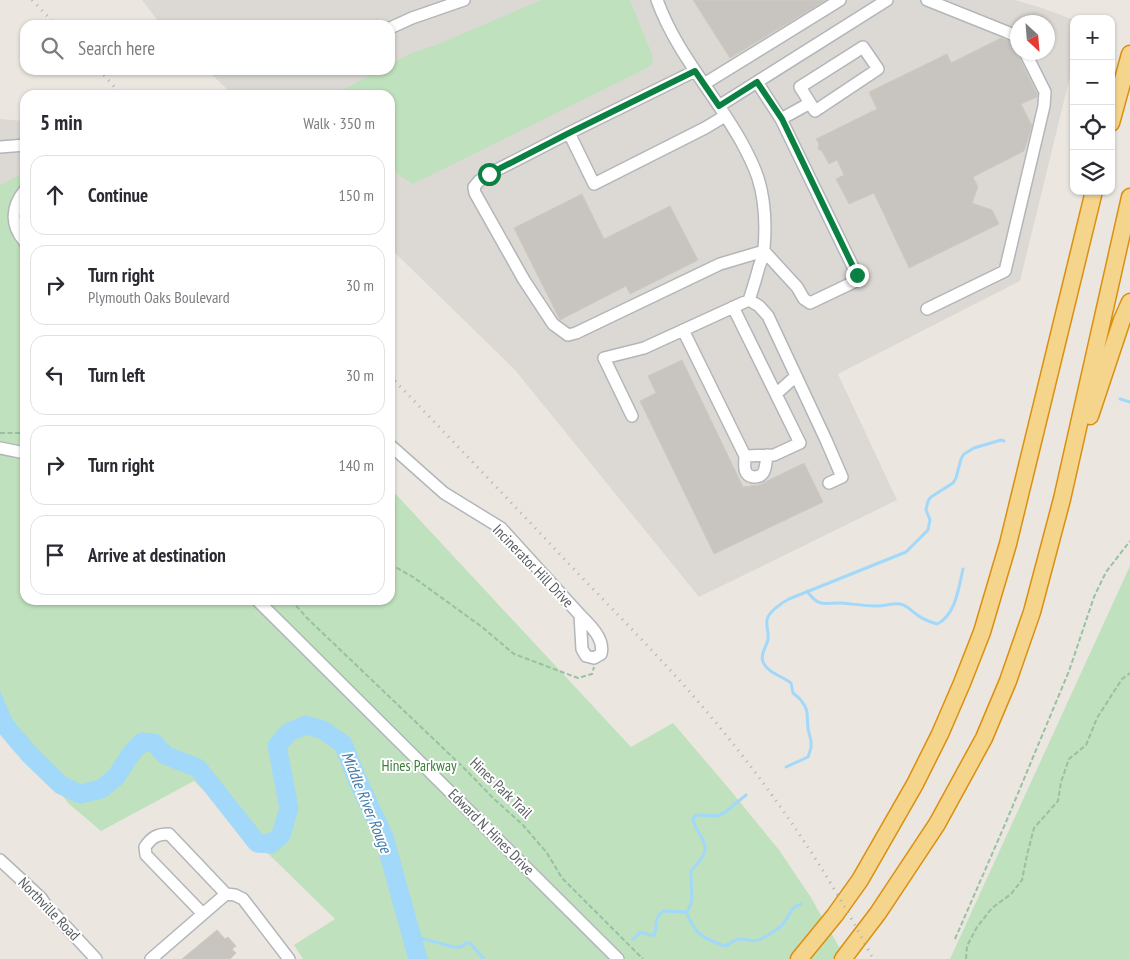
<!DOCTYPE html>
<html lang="en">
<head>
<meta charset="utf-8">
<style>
  :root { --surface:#fff; --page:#f2f2f3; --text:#2b2b33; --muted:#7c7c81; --line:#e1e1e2 }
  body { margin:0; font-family:"PT Sans Narrow",sans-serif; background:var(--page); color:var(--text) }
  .controls { position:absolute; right:15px; top:15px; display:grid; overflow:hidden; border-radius:10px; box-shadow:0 1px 4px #0004 }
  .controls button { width:45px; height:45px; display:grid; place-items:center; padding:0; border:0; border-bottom:1px solid var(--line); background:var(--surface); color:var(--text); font:25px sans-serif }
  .compass { position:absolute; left:1010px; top:15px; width:45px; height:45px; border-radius:50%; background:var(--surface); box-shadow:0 1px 4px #0004; rotate:154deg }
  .stop { position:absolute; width:15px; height:15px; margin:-11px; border:4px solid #0b8043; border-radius:50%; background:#fff }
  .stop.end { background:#0b8043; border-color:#fff; box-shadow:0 1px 5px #0008 }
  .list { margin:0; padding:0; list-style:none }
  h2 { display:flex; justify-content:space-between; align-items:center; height:65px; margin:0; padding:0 20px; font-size:21px }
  h2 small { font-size:16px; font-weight:400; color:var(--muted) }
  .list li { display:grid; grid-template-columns:32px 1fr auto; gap:15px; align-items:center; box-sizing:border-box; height:80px; margin:0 10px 10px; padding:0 10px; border:1px solid var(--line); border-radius:15px }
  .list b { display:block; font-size:19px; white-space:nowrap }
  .list p { margin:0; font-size:16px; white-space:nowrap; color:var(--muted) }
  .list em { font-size:16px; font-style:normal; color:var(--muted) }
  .icon { flex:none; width:28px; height:28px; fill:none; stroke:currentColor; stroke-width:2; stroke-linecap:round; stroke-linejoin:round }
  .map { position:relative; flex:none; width:1130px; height:959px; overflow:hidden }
  .search { position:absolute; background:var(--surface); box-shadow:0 1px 4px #0004; left:20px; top:20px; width:375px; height:55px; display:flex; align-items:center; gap:12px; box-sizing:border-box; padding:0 18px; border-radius:15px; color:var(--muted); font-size:19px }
  .panel { position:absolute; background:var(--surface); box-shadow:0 1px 4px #0004; left:20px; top:90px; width:375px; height:515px; border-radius:15px }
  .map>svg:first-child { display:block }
</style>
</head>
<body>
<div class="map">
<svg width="1130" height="959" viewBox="0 0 1130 959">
  <rect width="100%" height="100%" fill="#ebe7e0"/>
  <path fill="#dcd9d4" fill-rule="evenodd" d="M 142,0 L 1015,0 L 1042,8 L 1074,20 L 1074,60 L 1020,281 L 838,374 L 897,500 L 699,597 L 515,370 L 390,248 L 390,95 L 233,95 L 207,70 L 390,70 L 390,25 L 161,25 ZM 1018,22 L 1048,22 L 1048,52 L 1018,52 Z
    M 0,119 L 25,121 L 25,172 L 0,185 Z"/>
  <path fill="#bfe1bd" d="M 541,0 L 630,0 L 651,52 L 653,59 L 651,66 L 413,184 L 400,176 L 390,166 L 390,95 L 333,95 L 380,70 L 390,70 L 390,65 L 411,53 L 439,44 Z
    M 25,172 L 25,600 L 390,600 L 390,488 L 631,747 L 673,723 L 731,791 L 779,850 L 810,896 L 846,959 L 303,959 L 294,945 L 335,919 L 194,781 L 101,831 L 68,803 L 0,711 L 0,185 Z
    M 1130,566 L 1130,959 L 950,959 Z"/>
  <path fill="#a2d8f9" d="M 0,691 L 15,725 L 26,736 L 30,755 L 15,752 L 0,734 Z"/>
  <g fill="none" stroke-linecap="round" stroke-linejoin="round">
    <path stroke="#a2d8f9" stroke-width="3" d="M 1120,399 L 1130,402
      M 807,591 C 820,609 824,602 842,603 C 853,604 865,606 877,606 C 884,606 892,603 900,604 C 907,605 910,610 916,614 C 922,619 930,622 937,624 C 956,615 959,586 963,569
      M 786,767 L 808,757 L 811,748 L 811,741 L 808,729 L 807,712 L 805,706 L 800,699 L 793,693 L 791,683 C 782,676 768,673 763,662 C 760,654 766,647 768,640 C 769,633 766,626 767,620 C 768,612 783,602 789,599 L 906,552 L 928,530 L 930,520 L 926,510 L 928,501 L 931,497 L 953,483 L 956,478 L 961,459 L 964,454 L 974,448 L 1001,440 L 1004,441
      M 686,912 C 696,903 690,884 691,872 C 694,866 700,862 703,856 C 711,841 693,831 693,818 L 697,815 L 717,816 L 724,813 L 746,795
      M 686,912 C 689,918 692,925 696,930 C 702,938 716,943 726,946 C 729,944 732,941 736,940 C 747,936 752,945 763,938 C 769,935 775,931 780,927 C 790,919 788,908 801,904
      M 412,936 L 454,947 L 461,947 L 466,943 L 470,943 L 484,959
      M 633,939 L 640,933 L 640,932 L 651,935 L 654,935 C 658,925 653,920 663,911 L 686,912"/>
    <path stroke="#a2d8f9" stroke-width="19" d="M 0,720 L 30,755 L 61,785 L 80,794 L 101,789 L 116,777 L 130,755 L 142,742 L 154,743 L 165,755 L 198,768 L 257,843 L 271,844 L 281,835 L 289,808 L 277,746 L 289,732 L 306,725 L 323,730 L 343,744 L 358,781 L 384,837 L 418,959"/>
  </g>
  <path fill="#c8c4bf" stroke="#cfc9bf" d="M 693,0 L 826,0 L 730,58 Z
    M 1001,38 L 1014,43 L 1018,55 L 1037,94 L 1037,97 L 1021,104 L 1032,126 L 1024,151 L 973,177 L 978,187 L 972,203 L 992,210 L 999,224 L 909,268 L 874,193 L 849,204 L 836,179 L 844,175 L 837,160 L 829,164 L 822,151 L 818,149 L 819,144 L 816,139 L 877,109 L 869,92 L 947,54 L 951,63 Z
    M 582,194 L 604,239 L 670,206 L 698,260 L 630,294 L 626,286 L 560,320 L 514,228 Z
    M 682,360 L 743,487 L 759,485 L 804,463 L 823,502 L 714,554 L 640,401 L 656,393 L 648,376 Z
    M 217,930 L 225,939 L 228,937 L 236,946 L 232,949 L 236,953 L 230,959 L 182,959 Z"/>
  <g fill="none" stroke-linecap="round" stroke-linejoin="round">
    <defs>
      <path id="minor" d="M 927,0 L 1007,32 L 1018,37
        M 390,28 L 412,18 L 464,0
        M 863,47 L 878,69 L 815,111 L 800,87 Z
        M 695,71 L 569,133 L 489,174 L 479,181 L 474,187 L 475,193 L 524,280 L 553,324 L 568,335 L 576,333 L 720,264 L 764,251
        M 757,82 L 781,119 L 857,275 L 854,282 L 810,303 L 804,299 L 797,287 L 764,251
        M 704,84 L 840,0
        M 719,106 L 887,0
        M 781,119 L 810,103
        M 569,133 L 594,184 L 705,128 L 725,116
        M 0,147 L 25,145
        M 25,190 C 11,207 10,225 25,242
        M 749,300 L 759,306 L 768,316 L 826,440 L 842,477 L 829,483
        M 733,307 L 800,443 L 774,455 L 745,456
        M 927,309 L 1005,271 L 1044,106 L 1045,92 L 1025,52
        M 683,330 L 745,456 C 745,464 742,475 753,477 C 755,477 759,477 761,475 C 766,472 766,461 767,455
        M 776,394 L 796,376
        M 632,416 L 604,358 L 644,348 L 749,300 C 753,289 756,278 759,267 C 761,261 764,255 764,249 C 766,225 765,200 758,178 C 754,166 748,154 742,143 C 715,94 676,53 657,0
        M 390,445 L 444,493 L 501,528 L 580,615 C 590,625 605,639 601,654 L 594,658 L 586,656 L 582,649 L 580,615
        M 0,448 L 25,453
        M 257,600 L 618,959
        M 0,860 L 41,898 L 45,904 L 96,959
        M 226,894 L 235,895 L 243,899 L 289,959
        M 151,959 L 226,894 L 169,834 C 157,834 152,837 145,847 L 146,855 L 203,914"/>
      <path id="highway" d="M 1111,123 L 1130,54
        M 1090,416 L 1122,320 L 1130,302
        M 799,959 L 835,915 L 860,880 L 915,784 L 940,734 L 962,683 L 982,632 L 1008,544 L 1094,191
        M 843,959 L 878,913 L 937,824 L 984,738 L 1008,681 L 1032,612 L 1062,499 L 1130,197"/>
    </defs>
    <use href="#minor" stroke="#b2b6ba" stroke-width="14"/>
    <use href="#highway" stroke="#db8f0f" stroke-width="19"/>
    <path stroke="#97c1a0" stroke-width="2" stroke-dasharray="5 2.5" stroke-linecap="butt" d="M 0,433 L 25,433
      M 390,564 L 413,577 L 482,627 L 514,654 L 578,678 L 592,674 L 594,667
      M 291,600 L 308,619 L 467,771 L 493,798 L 522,824 L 547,853 L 562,878 L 643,959
      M 955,939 L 1006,822 L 1069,671 L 1094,597 L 1106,572 L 1130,541
      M 966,959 L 967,946 L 977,927 L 992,908 L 1011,894 L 1022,880 L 1027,855 L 1034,828 L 1058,801 L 1061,782 L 1069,759 L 1086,745 L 1097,718 L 1122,679 L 1130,673"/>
    <use href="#minor" stroke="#fff" stroke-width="11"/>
    <use href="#highway" stroke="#f5d48c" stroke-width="16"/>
    <path stroke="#afb0b0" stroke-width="3" stroke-dasharray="1 6" stroke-linecap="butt" d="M 32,0 L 56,25
      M 99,70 L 122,95
      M 390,376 C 450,438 510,501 569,564 C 616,613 664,661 707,712 C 771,788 828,871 873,959"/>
  </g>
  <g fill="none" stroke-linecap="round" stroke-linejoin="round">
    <path stroke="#0b8043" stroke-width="6" d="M 489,174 L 569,133 L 695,71 L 719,106 L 757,82 L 782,119 L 857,275"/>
  </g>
  <g text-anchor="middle" stroke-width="4" stroke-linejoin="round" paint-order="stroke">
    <g font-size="15" fill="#585c60" stroke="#fff">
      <text transform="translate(533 566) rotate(46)" y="5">Incinerator Hill Drive</text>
      <text transform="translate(501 788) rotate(44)" y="5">Hines Park Trail</text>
      <text transform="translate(491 832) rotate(45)" y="5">Edward N. Hines Drive</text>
      <text transform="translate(49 909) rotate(46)" y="5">Northville Road</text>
    </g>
    <g font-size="15" fill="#3a7e39" stroke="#fff">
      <text x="419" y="771">Hines Parkway</text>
    </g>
    <g font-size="16" font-style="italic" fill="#427aa8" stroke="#fff">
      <text transform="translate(367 802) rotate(68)" y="6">Middle River Rouge</text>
    </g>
  </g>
</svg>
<div class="controls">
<button>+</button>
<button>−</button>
<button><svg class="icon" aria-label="locate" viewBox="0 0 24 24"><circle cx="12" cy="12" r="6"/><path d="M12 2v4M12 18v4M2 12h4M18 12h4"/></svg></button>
<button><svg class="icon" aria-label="layers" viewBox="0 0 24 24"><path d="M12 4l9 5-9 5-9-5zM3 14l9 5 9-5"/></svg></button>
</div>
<svg class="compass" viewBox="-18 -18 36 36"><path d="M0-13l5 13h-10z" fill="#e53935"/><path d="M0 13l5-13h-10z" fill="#7c7c81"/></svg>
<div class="stop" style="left:489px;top:174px"></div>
<div class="stop end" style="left:857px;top:275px"></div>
<div class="search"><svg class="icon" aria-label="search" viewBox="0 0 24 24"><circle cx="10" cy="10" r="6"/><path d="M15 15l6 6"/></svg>Search here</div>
<section class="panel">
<h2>5 min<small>Walk · 350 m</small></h2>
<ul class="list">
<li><svg class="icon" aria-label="ahead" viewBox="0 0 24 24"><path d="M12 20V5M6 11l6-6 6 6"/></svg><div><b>Continue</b></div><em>150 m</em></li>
<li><svg class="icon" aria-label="right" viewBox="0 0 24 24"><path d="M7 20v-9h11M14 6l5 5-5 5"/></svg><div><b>Turn right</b><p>Plymouth Oaks Boulevard</p></div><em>30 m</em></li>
<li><svg class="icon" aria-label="left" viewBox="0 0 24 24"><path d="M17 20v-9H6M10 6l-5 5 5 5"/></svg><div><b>Turn left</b></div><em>30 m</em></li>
<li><svg class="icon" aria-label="right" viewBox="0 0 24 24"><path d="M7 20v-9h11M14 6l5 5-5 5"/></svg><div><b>Turn right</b></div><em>140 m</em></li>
<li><svg class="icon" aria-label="arrive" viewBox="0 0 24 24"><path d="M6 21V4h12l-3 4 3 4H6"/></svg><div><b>Arrive at destination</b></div></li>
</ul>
</section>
</div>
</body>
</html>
